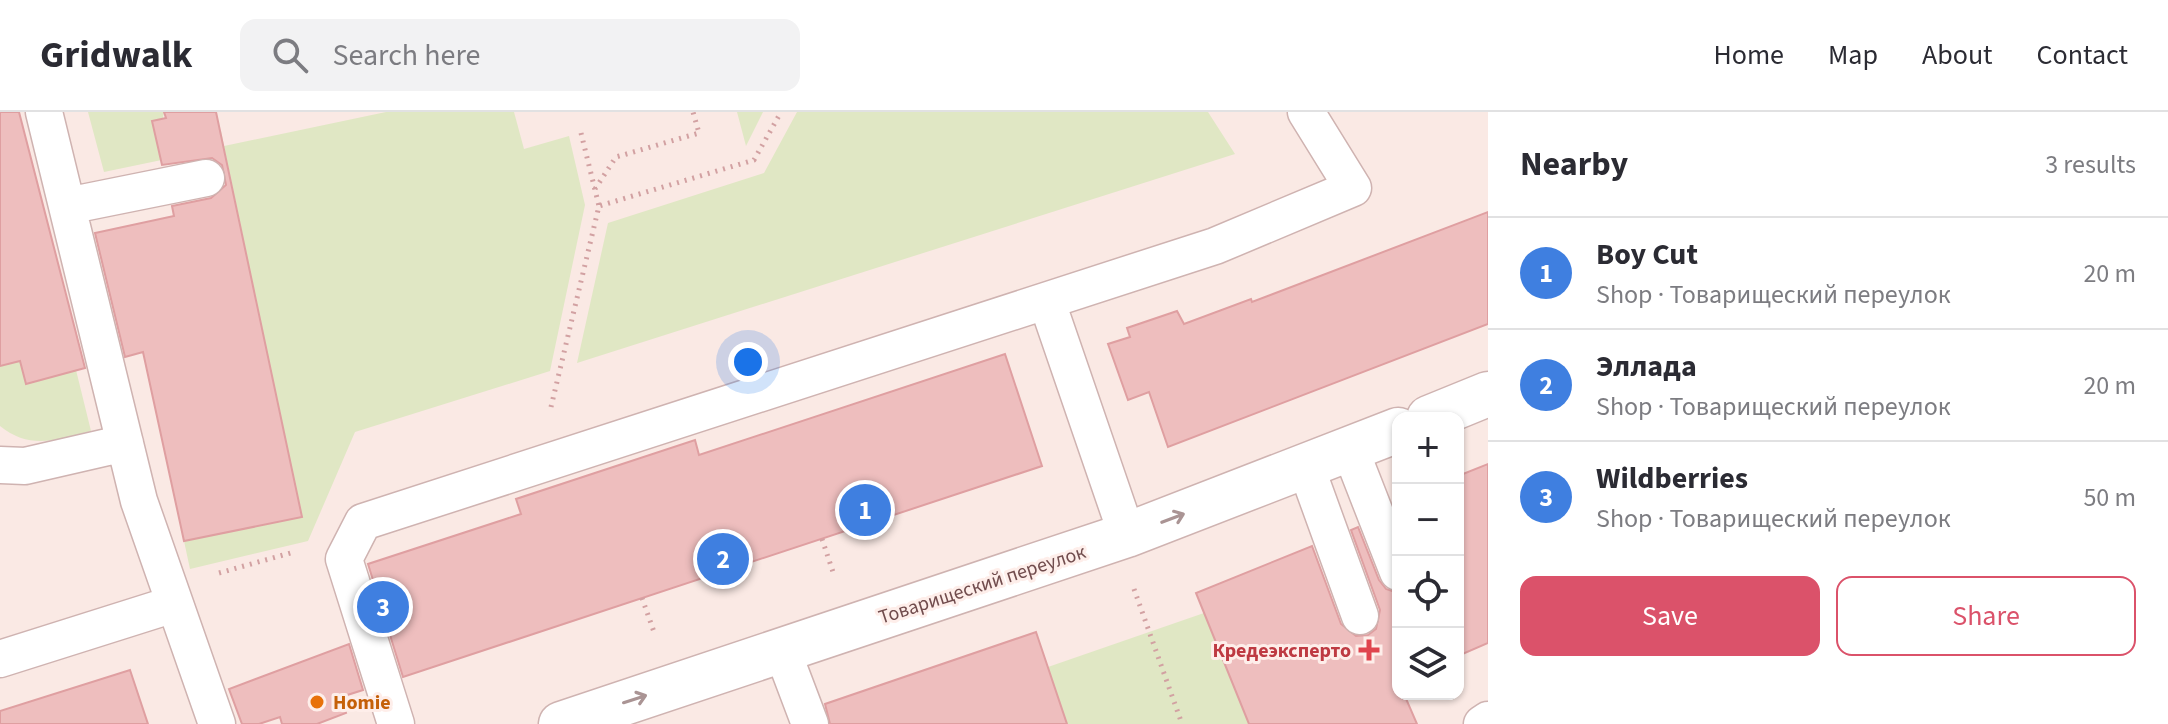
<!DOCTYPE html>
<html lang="en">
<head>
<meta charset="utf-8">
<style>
  :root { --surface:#fff; --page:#f2f2f3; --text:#2b2b33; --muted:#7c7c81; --line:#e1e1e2; --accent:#db526a }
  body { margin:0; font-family:"Source Sans 3",sans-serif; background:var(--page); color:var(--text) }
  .controls { position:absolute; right:24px; bottom:24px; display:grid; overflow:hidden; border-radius:16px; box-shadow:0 2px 6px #0004 }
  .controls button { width:72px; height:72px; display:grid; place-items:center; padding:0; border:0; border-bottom:2px solid var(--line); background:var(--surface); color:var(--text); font:40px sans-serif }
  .you { position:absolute; left:748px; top:250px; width:28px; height:28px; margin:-20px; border:6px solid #fff; border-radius:50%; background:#1a73e8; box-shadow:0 0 0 12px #1a73e833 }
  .badge { display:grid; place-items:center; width:52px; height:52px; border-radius:50%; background:var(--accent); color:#fff; font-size:26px; font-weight:700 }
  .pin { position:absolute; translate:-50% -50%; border:4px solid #fff; box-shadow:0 2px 8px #0006 }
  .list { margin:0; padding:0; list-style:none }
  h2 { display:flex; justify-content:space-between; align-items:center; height:104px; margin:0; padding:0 32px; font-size:34px }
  h2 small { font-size:26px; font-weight:400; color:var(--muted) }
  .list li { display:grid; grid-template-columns:52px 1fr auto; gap:24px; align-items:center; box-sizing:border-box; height:112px; padding:0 32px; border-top:2px solid var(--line) }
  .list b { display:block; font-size:30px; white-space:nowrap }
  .list p { margin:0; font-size:26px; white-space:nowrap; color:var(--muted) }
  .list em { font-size:26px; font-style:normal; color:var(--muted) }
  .actions { display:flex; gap:16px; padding:24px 32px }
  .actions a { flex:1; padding:18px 0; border:2px solid var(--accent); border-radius:16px; text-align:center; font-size:28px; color:var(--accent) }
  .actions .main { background:var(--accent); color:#fff }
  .icon { flex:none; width:44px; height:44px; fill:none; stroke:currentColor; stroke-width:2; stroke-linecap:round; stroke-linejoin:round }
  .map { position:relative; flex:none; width:1488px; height:612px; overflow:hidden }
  header { display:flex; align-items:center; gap:48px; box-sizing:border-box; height:112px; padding:0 40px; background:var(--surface); border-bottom:2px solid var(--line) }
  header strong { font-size:38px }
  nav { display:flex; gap:44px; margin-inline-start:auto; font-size:28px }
  .search { width:560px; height:72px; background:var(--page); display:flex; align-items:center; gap:20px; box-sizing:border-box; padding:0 28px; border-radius:16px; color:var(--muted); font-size:30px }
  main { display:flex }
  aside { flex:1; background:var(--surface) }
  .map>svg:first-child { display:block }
</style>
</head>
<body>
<header>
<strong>Gridwalk</strong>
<div class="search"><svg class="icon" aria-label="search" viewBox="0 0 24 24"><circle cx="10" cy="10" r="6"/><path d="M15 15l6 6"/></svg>Search here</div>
<nav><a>Home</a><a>Map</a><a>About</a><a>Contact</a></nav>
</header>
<main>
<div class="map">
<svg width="1488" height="612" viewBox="0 0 1488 612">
  <rect width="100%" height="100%" fill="#fae9e4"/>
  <path fill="#e0e7c4" d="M 88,0 L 164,0 L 158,32 L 221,19 L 224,34 L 386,0 L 514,0 L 524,37 L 569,24 L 585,93 L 550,259 L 355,320 L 308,429 L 190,457 L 184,429 L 302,405 L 224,35 L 104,60 Z
    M 737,0 L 763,0 L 746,34 Z
    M 797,0 L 1208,0 L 1235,42 L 577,251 L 608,111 L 764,61 Z
    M 20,249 L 76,258 L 91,319 C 58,328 29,338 0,314 L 0,254 Z
    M 1204,501 L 1249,612 L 1067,612 L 1048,555 Z"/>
  <path fill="#eebebe" stroke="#df9fa1" stroke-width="2" d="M 0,0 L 19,0 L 85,256 L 26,272 L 20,249 L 0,254 Z
    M 164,0 L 216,0 L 302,405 L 184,429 L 143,240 L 125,245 L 95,121 L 174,104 L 172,94 L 211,86 L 226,73 L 222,53 L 212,46 L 162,53 L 152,9 L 166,6 Z
    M 1488,100 L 1488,212 L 1168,335 L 1149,280 L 1128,288 L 1108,232 L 1130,225 L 1127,216 L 1177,199 L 1184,212 L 1251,187 L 1252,190 Z
    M 1005,242 L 1042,354 L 403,565 L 368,452 L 521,402 L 516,387 L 695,328 L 699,343 Z
    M 1488,352 L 1488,531 L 1458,544 L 1458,364 Z
    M 1358,415 L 1379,468 L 1386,477 L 1398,481 L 1398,582 L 1404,582 L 1417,612 L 1249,612 L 1196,481 L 1312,434 L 1341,512 L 1356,524 L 1368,523 L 1376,517 L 1380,498 L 1351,418 Z
    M 1036,520 L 1067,612 L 830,612 L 825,592 Z
    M 349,532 L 363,578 L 341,585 L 346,601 L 317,612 L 282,612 L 280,605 L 259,612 L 242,612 L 229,577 Z
    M 130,558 L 148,612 L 0,612 L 0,599 Z"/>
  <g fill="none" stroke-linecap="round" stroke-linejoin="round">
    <defs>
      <path id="service" d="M 44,0 L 139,389 L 217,612
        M 67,94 L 206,66
        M 1047,190 L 1127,423
        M 1350,337 L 1398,460
        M 0,353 L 25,354 L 125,331
        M 1306,355 L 1360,504
        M 782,538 L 810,612
        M 0,547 L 174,492
        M 396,612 L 344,447 L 363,410 L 1215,134 L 1353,76 L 1306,0
        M 1482,612 L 1488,608"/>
      <path id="tertiary" d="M 1429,306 L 1488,282
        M 561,612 L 1127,423 L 1398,318"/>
    </defs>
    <use href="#service" stroke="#cfb3b1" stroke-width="39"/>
    <use href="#tertiary" stroke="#cfb3b1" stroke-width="47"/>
    <path stroke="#d2a1a2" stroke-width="5" stroke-dasharray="2 6" stroke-linecap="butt" d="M 581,21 L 599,94
      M 595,77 L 616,45 L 699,21 L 693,0
      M 551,295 L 599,94 L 754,48 L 781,0
      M 822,427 L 834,463
      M 219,461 L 294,440
      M 1134,477 L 1182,612
      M 642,486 L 654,520"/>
    <use href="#service" stroke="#fff" stroke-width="36"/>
    <use href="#tertiary" stroke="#fff" stroke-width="44"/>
  </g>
  <defs><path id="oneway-shaft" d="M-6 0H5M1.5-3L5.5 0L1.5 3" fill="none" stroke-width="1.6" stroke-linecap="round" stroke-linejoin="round" transform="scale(2)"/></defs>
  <g stroke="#aa9494">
    <use href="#oneway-shaft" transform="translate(1173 406) rotate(-21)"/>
    <use href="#oneway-shaft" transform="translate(635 587) rotate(-18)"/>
  </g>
  <path fill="#e0444e" stroke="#feeeea" stroke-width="3" d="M1365 526h8v8h8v8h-8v8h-8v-8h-8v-8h8z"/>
  <circle fill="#e8710a" stroke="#feeeea" stroke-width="3" cx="317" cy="590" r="8"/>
  <g text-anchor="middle" stroke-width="6" stroke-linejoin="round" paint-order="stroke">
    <g font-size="20" fill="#714c4d" stroke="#feeeea">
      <text transform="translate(982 472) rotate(-18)" y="7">Товарищеский переулок</text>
    </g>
    <g font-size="20" font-weight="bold" fill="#be3a42" stroke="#feeeea" text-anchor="end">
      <text x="1351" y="545">Кредеэксперто</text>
    </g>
    <g font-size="20" font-weight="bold" fill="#c56008" stroke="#feeeea" text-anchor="start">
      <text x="333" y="597">Homie</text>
    </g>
  </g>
</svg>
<div class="controls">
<button>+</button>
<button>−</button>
<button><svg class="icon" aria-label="locate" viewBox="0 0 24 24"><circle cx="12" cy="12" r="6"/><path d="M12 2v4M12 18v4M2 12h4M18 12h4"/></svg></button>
<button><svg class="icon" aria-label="layers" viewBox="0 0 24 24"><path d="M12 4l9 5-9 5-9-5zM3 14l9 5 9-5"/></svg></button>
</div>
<div class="you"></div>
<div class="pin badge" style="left:865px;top:398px;background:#3f7fe0">1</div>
<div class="pin badge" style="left:723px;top:447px;background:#3f7fe0">2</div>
<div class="pin badge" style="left:383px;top:495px;background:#3f7fe0">3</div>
</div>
<aside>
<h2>Nearby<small>3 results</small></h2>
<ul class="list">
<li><span class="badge" style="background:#3f7fe0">1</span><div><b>Boy Cut</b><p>Shop · Товарищеский переулок</p></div><em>20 m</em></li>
<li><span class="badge" style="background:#3f7fe0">2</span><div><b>Эллада</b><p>Shop · Товарищеский переулок</p></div><em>20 m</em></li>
<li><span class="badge" style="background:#3f7fe0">3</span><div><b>Wildberries</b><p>Shop · Товарищеский переулок</p></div><em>50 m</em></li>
</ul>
<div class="actions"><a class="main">Save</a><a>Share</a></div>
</aside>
</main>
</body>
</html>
